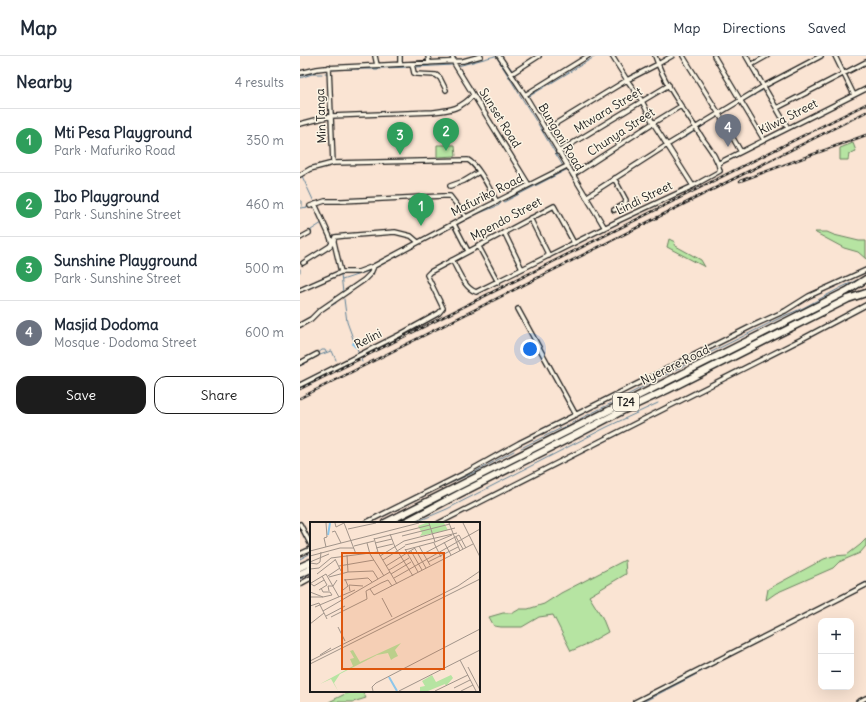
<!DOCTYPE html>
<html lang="en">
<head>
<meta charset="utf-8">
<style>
  :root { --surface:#fff; --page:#f2f2f3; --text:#1f2937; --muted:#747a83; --line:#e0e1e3; --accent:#1c1c1c }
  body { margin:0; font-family:Delius,sans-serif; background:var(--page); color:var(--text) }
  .controls { position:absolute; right:12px; bottom:12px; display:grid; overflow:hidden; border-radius:8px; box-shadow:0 4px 16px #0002 }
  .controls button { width:36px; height:36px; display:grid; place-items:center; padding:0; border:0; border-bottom:1px solid var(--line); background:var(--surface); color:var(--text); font:20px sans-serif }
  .you { position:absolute; left:230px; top:293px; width:14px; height:14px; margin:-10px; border:3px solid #fff; border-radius:50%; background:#1a73e8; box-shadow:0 0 0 6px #1a73e833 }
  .badge { display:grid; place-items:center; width:26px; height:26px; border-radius:50%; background:var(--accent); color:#fff; font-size:13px; font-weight:700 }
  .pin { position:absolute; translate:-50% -33px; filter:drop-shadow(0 1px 2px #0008) }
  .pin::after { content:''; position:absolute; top:21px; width:14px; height:12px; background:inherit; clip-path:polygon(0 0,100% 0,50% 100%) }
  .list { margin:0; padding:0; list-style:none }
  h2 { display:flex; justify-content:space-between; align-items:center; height:52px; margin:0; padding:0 16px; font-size:17px }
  h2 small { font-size:13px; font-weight:400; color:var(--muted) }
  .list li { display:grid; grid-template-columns:26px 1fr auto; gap:12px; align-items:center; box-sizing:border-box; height:64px; padding:0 16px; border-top:1px solid var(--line) }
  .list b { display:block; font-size:15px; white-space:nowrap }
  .list p { margin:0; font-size:13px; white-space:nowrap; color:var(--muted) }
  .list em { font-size:13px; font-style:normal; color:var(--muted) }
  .actions { display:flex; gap:8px; padding:12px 16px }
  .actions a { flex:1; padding:9px 0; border:1px solid var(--accent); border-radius:12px; text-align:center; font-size:14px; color:var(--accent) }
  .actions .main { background:var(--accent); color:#fff }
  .map { position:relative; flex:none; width:566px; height:646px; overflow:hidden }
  header { display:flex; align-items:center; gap:24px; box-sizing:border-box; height:56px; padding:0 20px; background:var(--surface); border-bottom:1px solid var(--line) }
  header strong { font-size:19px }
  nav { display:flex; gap:22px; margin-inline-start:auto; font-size:14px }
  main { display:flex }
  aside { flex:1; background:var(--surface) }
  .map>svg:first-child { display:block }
</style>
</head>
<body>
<header>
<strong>Map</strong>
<nav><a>Map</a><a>Directions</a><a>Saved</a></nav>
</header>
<main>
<aside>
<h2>Nearby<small>4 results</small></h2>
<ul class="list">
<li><span class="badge" style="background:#2e9e5b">1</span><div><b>Mti Pesa Playground</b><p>Park · Mafuriko Road</p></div><em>350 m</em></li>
<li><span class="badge" style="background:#2e9e5b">2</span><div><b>Ibo Playground</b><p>Park · Sunshine Street</p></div><em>460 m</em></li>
<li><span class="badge" style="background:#2e9e5b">3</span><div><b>Sunshine Playground</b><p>Park · Sunshine Street</p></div><em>500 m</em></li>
<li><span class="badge" style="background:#6b7280">4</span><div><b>Masjid Dodoma</b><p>Mosque · Dodoma Street</p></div><em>600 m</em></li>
</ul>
<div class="actions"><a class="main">Save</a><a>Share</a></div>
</aside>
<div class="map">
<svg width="566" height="646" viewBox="0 0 566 646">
  <rect width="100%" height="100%" fill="#fae4d3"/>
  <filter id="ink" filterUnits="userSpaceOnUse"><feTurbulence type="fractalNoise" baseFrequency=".025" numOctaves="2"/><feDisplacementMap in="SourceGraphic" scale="8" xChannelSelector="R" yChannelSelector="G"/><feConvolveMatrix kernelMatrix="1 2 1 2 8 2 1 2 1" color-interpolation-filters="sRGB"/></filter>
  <g filter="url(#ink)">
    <path fill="#b6e4a2" stroke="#69805f" d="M 553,87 L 556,95 L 549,98 L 548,104 L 540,104 L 540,92 Z
      M 137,89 L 155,89 L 156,100 L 137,101 Z
      M 515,176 L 527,176 L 534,179 L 559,185 L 566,185 L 566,203 L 558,196 L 544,192 L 516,177 Z
      M 369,183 L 375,186 L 374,189 L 401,204 L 405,211 L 367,191 Z
      M 566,483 L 566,490 L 560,497 L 539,506 L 533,512 L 476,537 L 466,544 L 468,533 L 524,503 L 533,500 L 547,499 L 560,489 Z
      M 325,504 L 326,518 L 289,540 L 302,561 L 308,576 L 287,588 L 271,595 L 253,559 L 239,561 L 222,571 L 201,571 L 194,570 L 189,561 L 203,557 L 213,557 L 220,553 L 228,553 L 244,548 L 261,537 Z
      M 51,635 L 62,635 L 66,642 L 53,646 L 29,646 Z"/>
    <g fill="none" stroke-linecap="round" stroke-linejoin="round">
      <path stroke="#5f8298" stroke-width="1" d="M 196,0 L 236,65
        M 201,0 L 212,14
        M 158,10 L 195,0
        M 116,11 L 153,9
        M 83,12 L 111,11
        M 57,13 L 80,13
        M 30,14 L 81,12 L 99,10
        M 25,17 L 29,17
        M 0,20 L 23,14
        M 0,22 L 12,18 L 22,18
        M 468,31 L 475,26
        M 458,37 L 462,35
        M 228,41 L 296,0
        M 445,44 L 455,39
        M 421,57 L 422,58 L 429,53
        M 238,68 L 263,110
        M 399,73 L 411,64
        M 253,82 L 257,89
        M 378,84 L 388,80 L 396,74
        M 2,120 L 14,146
        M 301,134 L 312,126
        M 0,145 L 2,145 L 2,150
        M 204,146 L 268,113
        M 198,150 L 201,147
        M 0,152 L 9,151
        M 296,160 L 301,170
        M 156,169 L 177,158 L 197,150
        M 143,175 L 153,171
        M 4,181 L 10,179 L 11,177 L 11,174 L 22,167
        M 79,210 L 132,181
        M 0,213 L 0,216
        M 40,218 L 41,218 L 43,237
        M 42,224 L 69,215
        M 8,229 L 14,226
        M 44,243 L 47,266 L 55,288
        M 27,252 L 36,247
        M 6,264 L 13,259
        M 56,289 L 59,298
        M 17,298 L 22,294 L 25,294 L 26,296
        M 60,301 L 62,306
        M 2,308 L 12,303
        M 0,310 L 20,299 L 31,295 L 32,295 L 36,304
        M 221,392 L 306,350 L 379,312 L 484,260 L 503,252 L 542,231 L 566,220
        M 133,435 L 175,416 L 214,395
        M 70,467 L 102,451
        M 114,467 L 147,453 L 307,371 L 358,347
        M 0,503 L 11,497
        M 0,523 L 11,517
        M 544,538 L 566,526
        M 525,548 L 536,542
        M 378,622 L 381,621
        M 343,646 L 393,620 L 417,607 L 521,554"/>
      <path stroke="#8cc6eb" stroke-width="5.5" d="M 55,288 L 56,289"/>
      <defs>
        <path id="street" d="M 75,0 L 77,9
          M 128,0 L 129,7
          M 152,0 L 155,9 L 229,129
          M 199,0 L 225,39 L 305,172
          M 312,0 L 327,24 L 342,45 L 353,67 L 393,130
          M 383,0 L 419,58 L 441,96
          M 414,0 L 464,84
          M 446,0 L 488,72
          M 535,0 L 554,39
          M 100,8 L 100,0
          M 112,8 L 114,17 L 116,18 L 136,19 L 140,22 L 146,34
          M 451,9 L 467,0
          M 29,11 L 33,107
          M 0,17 L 17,13 L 25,12 L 163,5 L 181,0
          M 211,18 L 239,0
          M 225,39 L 288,0
          M 477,52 L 566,6
          M 0,68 L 31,60 L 133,56 C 150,54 161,53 173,39
          M 245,74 L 327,24 L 358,8 L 372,0
          M 258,96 L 369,29
          M 419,107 L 566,33
          M 0,119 L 10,113 L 33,107 L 168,104 C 179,110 190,134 197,146
          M 273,119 L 353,67 L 381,50
          M 150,130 L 164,125 L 179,116
          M 286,141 L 367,89 L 464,30 L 521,0
          M 10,150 L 25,145 L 42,145 L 143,140 L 150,140 L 166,161
          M 314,154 L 325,148 L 326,144 L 314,122
          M 230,162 L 249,200
          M 154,168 L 168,195
          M 204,176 L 222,213
          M 0,182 L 9,177
          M 178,189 L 198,226
          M 152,204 C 158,214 164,232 176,236 L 320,164 L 393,130 L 420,115 C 418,103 410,93 403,83 C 386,56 365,30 355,0
          M 3,207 L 30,190 L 32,187 L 30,181 L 15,148
          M 41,216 L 34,186 L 34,184 L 35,181 L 44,180 L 95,176 L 111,180 L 118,186
          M 0,234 L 41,216 L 58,216 L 74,210 L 166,161 L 267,110
          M 218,253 L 276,359
          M 0,269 L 11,263 L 19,255 L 64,224 L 71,217 L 74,210
          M 0,307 L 17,298
          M 0,329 L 99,279 L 139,257 L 143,252 L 128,221 L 127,219 L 130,216 L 254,150 L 274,187
          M 65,467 L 167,416 L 219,387 L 305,344 L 452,270 L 485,255 L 509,240 L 566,214
          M 139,467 L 502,283 L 566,249
          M 0,468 L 11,489
          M 0,498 L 11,493
          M 0,528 L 11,522
          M 335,646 L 566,529
          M 558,646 L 566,642"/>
        <path id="highway" d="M 85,467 C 238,389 393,313 547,235 L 566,223
          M 104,467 L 159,438 L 276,379 L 322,355 L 367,334 L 548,243 L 566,237
          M 0,511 L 11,506
          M 0,518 L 11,513"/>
      </defs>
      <use href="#street" stroke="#1c1c1c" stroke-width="6"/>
      <use href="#highway" stroke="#1c1c1c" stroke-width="9"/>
      <use href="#street" stroke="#fcf5e5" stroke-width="3.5"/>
      <use href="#highway" stroke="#fcf5e5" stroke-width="6"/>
      <defs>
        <path id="rail" d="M 440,125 L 566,79
          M 0,333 L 566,48
          M 0,342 L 566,56"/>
      </defs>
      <use href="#rail" stroke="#1c1c1c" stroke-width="2.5"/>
      <use href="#rail" stroke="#fcf5e5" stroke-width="1" stroke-dasharray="3" stroke-linecap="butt"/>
    </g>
  </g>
  <g text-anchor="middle" stroke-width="3" stroke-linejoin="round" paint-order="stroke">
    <rect fill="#fcf5e5" stroke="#5f5d58" stroke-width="1" x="313" y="337" width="26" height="18" rx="3"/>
    <g font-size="11" font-weight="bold" fill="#1c1c1c">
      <text x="326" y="350">T24</text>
    </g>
    <g font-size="12" fill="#1c1c1c" stroke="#fcf5e5">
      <text transform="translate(308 54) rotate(-31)" y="4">Mtwara Street</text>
      <text transform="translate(21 60) rotate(-92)" y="4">Min Tanga</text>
      <text transform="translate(488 61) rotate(-27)" y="4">Kilwa Street</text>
      <text transform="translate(200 62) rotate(58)" y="4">Sunset Road</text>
      <text transform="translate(321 76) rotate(-33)" y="4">Chunya Street</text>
      <text transform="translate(261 81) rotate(59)" y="4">Bungoni Road</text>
      <text transform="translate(187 139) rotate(-27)" y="4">Mafuriko Road</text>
      <text transform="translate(344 142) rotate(-26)" y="4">Lindi Street</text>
      <text transform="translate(206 163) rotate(-28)" y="4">Mpendo Street</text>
      <text transform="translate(68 283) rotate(-27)" y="4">Relini</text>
      <text transform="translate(375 309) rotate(-26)" y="4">Nyerere Road</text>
    </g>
  </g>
  <g transform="translate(10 466)">
    <rect width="170" height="170" fill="#fae4d3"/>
    <path d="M 116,1 L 134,1 L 138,8 L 110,14 L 112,11 L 108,4 ZM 91,121 L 85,128 L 88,134 L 84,136 L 81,138 L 78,131 L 67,133 L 30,152 L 24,161 L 28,169 L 21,157 L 10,162 L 43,144 L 40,137 L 44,136 L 40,129 L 43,128 L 50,140 ZM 122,153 L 126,160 L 141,153 L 143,156 L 136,164 L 135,162 L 118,169 L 110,169 L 110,165 L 115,164 L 112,159 Z" fill="#b6e4a2"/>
    <path fill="none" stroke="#8cc6eb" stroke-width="2" d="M 18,13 L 20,1M 79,155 L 87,169"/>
    <path fill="none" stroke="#a1948a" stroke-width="1" d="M 25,1 L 26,5 L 34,1M 34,1 L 46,32M 119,1 L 125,20M 139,1 L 150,29M 153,1 L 170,35M 38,7 L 66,1M 22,10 L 25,9 L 31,21M 80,12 L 85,25 L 103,54M 92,14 L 140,2M 146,15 L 153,27M 64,16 L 68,30 L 87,62M 64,17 L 120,3M 134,20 L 141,33M 57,21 L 60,32 L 74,54M 65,21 L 82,17M 124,21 L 131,35M 95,23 L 147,11M 44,24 L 64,19M 109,24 L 120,43M 16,25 L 14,16 L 17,15 L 16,1M 104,25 L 116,46M 66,26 L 83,22M 95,27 L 108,50M 95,28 L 125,20 L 142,13M 0,29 L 109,1M 101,29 L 112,48M 113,32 L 149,13 L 156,26M 37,33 L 38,50M 0,34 L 30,26 L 44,26M 70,34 L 94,19 L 145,6M 25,37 L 31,49M 73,38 L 95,24M 0,40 L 19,32M 118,40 L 148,25M 0,41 L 7,42 L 10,40 L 11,30M 29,44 L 64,38M 76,44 L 105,26M 0,47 L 9,46 L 21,36 L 68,30M 79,48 L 99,36M 7,52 L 25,38M 81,52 L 101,40M 18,54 L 30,46M 19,55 L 38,50 L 63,49 L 68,57M 84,56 L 170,7M 34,58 L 58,56 L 62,60M 0,61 L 4,64 L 14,58M 1,61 L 16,52 L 29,75M 60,67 L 64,73 L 163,22M 9,68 L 17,63 L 12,54M 33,68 L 38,64 L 35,57M 19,69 L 18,64 L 23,64 L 27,58M 40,69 L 39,63 L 53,64M 0,70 L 13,75 L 22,73 L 20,70 L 13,70 L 11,66M 0,75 L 13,75M 72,76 L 82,95M 0,84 L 9,81 L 17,97M 5,85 L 45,68M 13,89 L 80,50M 16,94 L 35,84M 21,95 L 57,77 L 56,69 L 71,61 L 78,58 L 82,64M 0,102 L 14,91M 28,105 L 35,119M 10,133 L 21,126M 150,138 L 166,169M 0,139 L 148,64 L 170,49M 0,142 L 170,57M 158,145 L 170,168M 144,166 L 160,158M 63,169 L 62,165 L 66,161 L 170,107M 89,169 L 170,128M 125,169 L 158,153M 151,169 L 163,163"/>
    <path fill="#de560d" fill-opacity="0.15" stroke="#de560d" stroke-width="2" d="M 32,31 L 134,31 L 134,147 L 32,147 Z"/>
    <rect width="170" height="170" fill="none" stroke="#1c1c1c" stroke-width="2"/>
  </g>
</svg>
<div class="controls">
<button>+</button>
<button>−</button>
</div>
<div class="you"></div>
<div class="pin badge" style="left:121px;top:170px;background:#2e9e5b">1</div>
<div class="pin badge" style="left:146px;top:95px;background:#2e9e5b">2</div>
<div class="pin badge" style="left:100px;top:99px;background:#2e9e5b">3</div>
<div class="pin badge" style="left:428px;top:91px;background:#6b7280">4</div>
</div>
</main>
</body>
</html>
